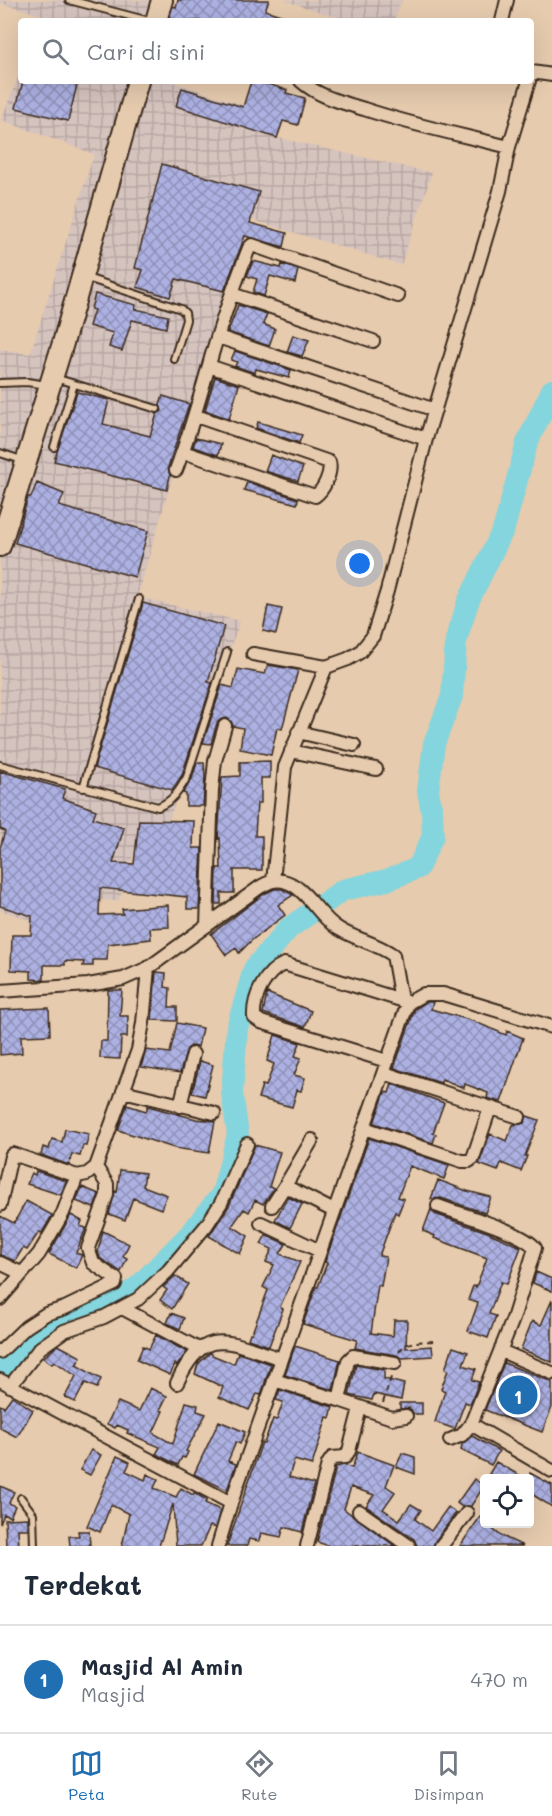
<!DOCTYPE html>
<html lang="id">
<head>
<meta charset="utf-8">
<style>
  :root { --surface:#fff; --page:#f2f2f3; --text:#1f2937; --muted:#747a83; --line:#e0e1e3; --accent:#1f6fb2 }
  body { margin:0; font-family:Mali,sans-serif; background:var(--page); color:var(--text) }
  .controls { position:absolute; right:18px; bottom:18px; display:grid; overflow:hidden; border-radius:6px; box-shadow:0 6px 24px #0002 }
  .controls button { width:54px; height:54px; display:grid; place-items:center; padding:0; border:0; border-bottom:2px solid var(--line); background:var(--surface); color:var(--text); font:30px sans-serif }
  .you { position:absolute; left:360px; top:564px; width:21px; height:21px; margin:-15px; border:4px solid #fff; border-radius:50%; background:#1a73e8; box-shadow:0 0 0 9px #1a73e833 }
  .badge { display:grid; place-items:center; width:39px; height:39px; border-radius:50%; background:var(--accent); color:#fff; font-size:20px; font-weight:700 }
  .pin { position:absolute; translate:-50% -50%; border:3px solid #fff; box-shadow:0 2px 6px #0006 }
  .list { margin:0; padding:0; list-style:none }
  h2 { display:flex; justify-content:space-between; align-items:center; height:78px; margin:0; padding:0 24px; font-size:26px }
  h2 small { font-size:20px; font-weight:400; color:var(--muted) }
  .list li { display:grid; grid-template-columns:39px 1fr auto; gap:18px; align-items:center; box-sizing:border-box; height:108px; padding:0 24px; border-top:2px solid var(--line) }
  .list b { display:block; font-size:22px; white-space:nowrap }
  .list p { margin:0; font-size:20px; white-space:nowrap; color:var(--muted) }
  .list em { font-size:20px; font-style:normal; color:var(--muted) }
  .icon { flex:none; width:33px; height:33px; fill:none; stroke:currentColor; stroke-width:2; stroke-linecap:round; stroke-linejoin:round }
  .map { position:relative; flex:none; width:552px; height:1546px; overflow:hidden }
  .search { position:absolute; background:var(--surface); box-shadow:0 6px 24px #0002; left:18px; right:18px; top:18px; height:66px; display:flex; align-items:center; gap:15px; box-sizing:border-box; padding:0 21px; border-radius:6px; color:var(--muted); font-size:22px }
  .sheet { height:186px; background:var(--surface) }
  nav { display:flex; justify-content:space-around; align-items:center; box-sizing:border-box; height:84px; border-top:2px solid var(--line); background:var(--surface); font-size:16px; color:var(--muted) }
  nav a { display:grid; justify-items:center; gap:3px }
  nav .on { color:var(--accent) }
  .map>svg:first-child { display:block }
</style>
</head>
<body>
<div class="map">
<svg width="552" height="1546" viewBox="0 0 552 1546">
  <defs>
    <pattern id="industrial-grid" width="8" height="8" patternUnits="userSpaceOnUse" patternTransform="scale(1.5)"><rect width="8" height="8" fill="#d5c3be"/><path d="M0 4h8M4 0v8" fill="none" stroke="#b8a8a3"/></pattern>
    <pattern id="building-cross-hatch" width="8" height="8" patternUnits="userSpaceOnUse" patternTransform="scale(1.5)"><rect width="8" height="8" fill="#adb1e2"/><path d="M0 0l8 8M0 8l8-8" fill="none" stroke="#8e90b7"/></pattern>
  </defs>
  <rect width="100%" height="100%" fill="#e6cbae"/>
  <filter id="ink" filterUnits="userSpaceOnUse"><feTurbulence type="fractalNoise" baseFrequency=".0167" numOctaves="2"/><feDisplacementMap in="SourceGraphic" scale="12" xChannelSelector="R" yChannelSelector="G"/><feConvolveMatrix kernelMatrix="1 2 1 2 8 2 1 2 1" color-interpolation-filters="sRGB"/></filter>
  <g filter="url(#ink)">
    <path fill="url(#industrial-grid)" d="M 0,0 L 174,0 L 167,21 L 40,21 L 42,15 L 0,3 Z
      M 283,0 L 402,0 L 394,21 L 348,21 Z
      M 21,70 L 21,81 L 170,81 L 276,116 L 274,137 L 432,173 L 401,265 L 249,219 L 137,597 L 240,621 L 161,842 L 138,841 L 119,901 L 48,898 L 30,920 L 0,910 L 0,349 L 30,354 L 94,154 L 1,120 Z"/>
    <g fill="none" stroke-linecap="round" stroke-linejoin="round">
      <path stroke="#84d5dd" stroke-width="22" d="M 0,1371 L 16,1353 L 72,1320 L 112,1307 L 142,1283 L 191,1233 L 222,1194 L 238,1135 L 232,1093 L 237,1028 L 254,969 L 289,928 L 343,890 L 387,880 L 418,868 L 433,836 L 432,812 L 428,791 L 434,744 L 452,696 L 456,640 L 468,602 L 504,528 L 527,443 L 552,390"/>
    </g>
    <path fill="url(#building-cross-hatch)" stroke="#3b2a1e" stroke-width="1.5" d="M 178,0 L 269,0 L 265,10 L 293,19 L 292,21 L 168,21 L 173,6 L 176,7 Z
      M 23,81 L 78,81 L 68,121 L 16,108 Z
      M 251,81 L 271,85 L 287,90 L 286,93 L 305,98 L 298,125 L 283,121 L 277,138 L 176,106 L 182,88 L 243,107 Z
      M 162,164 L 259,192 L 250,223 L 287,233 L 284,247 L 245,236 L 224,291 L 176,279 L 170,297 L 137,287 L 143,270 L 135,268 Z
      M 253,261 L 281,268 L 282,264 L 298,270 L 295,283 L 270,276 L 264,296 L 253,292 L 257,279 L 247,276 Z
      M 95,294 L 136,305 L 135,309 L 168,316 L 166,328 L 132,320 L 122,351 L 109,347 L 113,333 L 89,326 L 94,310 L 91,309 Z
      M 238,305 L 267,314 L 263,324 L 275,329 L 269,346 L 228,332 Z
      M 293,335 L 309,340 L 302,356 L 287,352 Z
      M 235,351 L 291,370 L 289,378 L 256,369 L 255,373 L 235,366 L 237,362 L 231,360 Z
      M 215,377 L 239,385 L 229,419 L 205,410 Z
      M 77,392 L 109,400 L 103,424 L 150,436 L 157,414 L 162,411 L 160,405 L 163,396 L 189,404 L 168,467 L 170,476 L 167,490 L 54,461 Z
      M 258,422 L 302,435 L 299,443 L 256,428 Z
      M 196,438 L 221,444 L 218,455 L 193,447 Z
      M 271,455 L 303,467 L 298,481 L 265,471 Z
      M 247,482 L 298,499 L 297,504 L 244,490 Z
      M 37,483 L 64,494 L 59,506 L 148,531 L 135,577 L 15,543 L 28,497 L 31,497 Z
      M 143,603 L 224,626 L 208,682 L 212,683 L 182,775 L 172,790 L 94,768 Z
      M 268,606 L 282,609 L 276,634 L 263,631 Z
      M 268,665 L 298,670 L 282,729 L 277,728 L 271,755 L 240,749 L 243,728 L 233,726 L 231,721 L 227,718 L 220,720 L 217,723 L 211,744 L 203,743 L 222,685 L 233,688 L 238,669 L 265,674 Z
      M 270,761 L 270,778 L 261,778 L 261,803 L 257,803 L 255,836 L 262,836 L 262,870 L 234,870 L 234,893 L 221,893 L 221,904 L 216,904 L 217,868 L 221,868 L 220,838 L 218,839 L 222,777 L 240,776 L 240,762 Z
      M 197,763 L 204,763 L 205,777 L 203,806 L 186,806 L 186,794 L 183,793 L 192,779 Z
      M 0,771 L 65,789 L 62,798 L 96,810 L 93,818 L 124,828 L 113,863 L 134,864 L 139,820 L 194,821 L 193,848 L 202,848 L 199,909 L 187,909 L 187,897 L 100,888 L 99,915 L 123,914 L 122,909 L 168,905 L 169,927 L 150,928 L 151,939 L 108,944 L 107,960 L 93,960 L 93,966 L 83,966 L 84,962 L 65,961 L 65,965 L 44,965 L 44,980 L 31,979 L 31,971 L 11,970 L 12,935 L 31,935 L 32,916 L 0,906 L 0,848 L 5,831 L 0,829 Z
      M 274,889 L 282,889 L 293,895 L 278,905 L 285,915 L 252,940 L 239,953 L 236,948 L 226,955 L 211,934 L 264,894 Z
      M 156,972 L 166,973 L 165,987 L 170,988 L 169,1007 L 177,1007 L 177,1021 L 152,1020 Z
      M 108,990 L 122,990 L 120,1016 L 128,1016 L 127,1037 L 121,1037 L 120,1059 L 100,1058 L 101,1041 L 107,1041 Z
      M 267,993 L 311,1011 L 305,1027 L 263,1013 Z
      M 426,1002 L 433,1002 L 431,1009 L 473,1021 L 506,1035 L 507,1031 L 523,1038 L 501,1102 L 487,1098 L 488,1093 L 465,1084 L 464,1088 L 442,1079 L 441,1083 L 394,1068 L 415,1009 Z
      M 49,1008 L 50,1035 L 21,1036 L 22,1053 L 0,1055 L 0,1010 Z
      M 177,1023 L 202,1028 L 198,1047 L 191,1046 L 187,1049 L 180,1073 L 141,1067 L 146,1050 L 170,1053 Z
      M 275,1035 L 300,1043 L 295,1056 L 301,1058 L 294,1075 L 305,1078 L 301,1091 L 297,1090 L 292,1107 L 258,1098 L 262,1085 L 266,1086 L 274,1064 L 267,1061 Z
      M 200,1061 L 213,1065 L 205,1096 L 192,1093 Z
      M 392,1084 L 444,1103 L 433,1133 L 436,1134 L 433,1143 L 374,1123 L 385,1092 L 389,1093 Z
      M 127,1105 L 146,1111 L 148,1106 L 196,1119 L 215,1121 L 209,1153 L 174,1148 L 118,1130 Z
      M 527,1116 L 539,1120 L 525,1156 L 527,1156 L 521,1171 L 501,1163 L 498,1171 L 479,1164 L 490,1134 L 507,1141 L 513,1125 L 524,1123 Z
      M 65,1129 L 89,1134 L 86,1146 L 83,1145 L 80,1156 L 72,1154 L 69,1165 L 41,1155 L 43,1147 L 49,1149 L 52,1139 L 62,1142 Z
      M 369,1138 L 449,1165 L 444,1179 L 410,1166 L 398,1197 L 404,1199 L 398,1214 L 395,1212 L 379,1256 L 386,1257 L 381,1286 L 378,1285 L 371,1333 L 393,1336 L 394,1320 L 407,1320 L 406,1348 L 432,1346 L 433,1356 L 402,1358 L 396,1355 L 355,1348 L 357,1340 L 303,1324 L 316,1287 L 318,1287 L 327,1263 L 325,1262 Z
      M 255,1145 L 280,1152 L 269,1187 L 274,1188 L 263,1204 L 255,1200 L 249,1212 L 244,1209 L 232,1226 L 248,1236 L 240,1254 L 209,1236 L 229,1206 Z
      M 120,1170 L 145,1173 L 143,1186 L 167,1195 L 161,1209 L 133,1198 L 125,1220 L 109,1214 L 115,1191 L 117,1192 Z
      M 36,1171 L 66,1181 L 61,1195 L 27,1184 L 32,1173 L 35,1175 Z
      M 438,1180 L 467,1191 L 491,1197 L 485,1213 L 441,1198 L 431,1199 Z
      M 82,1187 L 99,1194 L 94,1208 L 76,1201 Z
      M 288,1197 L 302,1204 L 290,1228 L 275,1220 Z
      M 26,1201 L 52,1215 L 42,1233 L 39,1232 L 27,1250 L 23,1248 L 15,1261 L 0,1255 L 0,1216 L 14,1223 Z
      M 431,1209 L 435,1214 L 487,1232 L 521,1247 L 507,1284 L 501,1282 L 489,1314 L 496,1316 L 488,1338 L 468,1331 L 478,1303 L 468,1300 L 473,1286 L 476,1287 L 487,1258 L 434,1238 L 435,1236 L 423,1231 Z
      M 71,1215 L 82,1221 L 80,1226 L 86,1228 L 76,1253 L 82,1255 L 76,1268 L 49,1254 Z
      M 103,1231 L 129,1244 L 123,1256 L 127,1258 L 121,1272 L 100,1258 L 98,1251 Z
      M 266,1235 L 286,1244 L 280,1254 L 300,1262 L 280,1307 L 283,1309 L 269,1346 L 248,1339 L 250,1333 L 252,1333 L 268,1290 L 263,1287 L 274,1265 L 266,1262 L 272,1249 L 261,1244 Z
      M 536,1272 L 552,1279 L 552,1291 L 533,1283 Z
      M 175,1276 L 188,1284 L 172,1309 L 160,1300 L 167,1290 L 163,1287 Z
      M 552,1300 L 552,1362 L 521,1349 L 532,1321 L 541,1325 Z
      M 171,1313 L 184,1318 L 180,1329 L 167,1323 Z
      M 156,1335 L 187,1352 L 177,1366 L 175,1364 L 170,1375 L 137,1360 L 143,1346 L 149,1349 Z
      M 58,1345 L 81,1357 L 76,1365 L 101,1379 L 97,1388 L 85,1383 L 75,1402 L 65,1397 L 76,1376 L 54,1361 L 52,1364 L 43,1358 Z
      M 295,1346 L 340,1360 L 333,1390 L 285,1375 Z
      M 453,1347 L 468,1352 L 463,1365 L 476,1369 L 472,1380 L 479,1382 L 470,1404 L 465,1402 L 455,1429 L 435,1422 L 445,1391 L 441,1389 L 448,1370 L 445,1369 Z
      M 211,1352 L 212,1355 L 234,1364 L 238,1353 L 271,1364 L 261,1395 L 257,1394 L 249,1410 L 219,1397 L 223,1387 L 195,1374 L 198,1364 Z
      M 504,1363 L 552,1382 L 552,1407 L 542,1432 L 485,1410 Z
      M 356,1365 L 384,1370 L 384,1379 L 404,1384 L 401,1400 L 374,1394 L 372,1400 L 349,1395 Z
      M 150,1388 L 167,1396 L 160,1410 L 163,1411 L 153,1433 L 173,1444 L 186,1402 L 198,1405 L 197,1411 L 206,1414 L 186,1451 L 188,1452 L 185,1458 L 182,1457 L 178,1465 L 156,1454 L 160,1447 L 127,1433 L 128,1430 L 117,1425 L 115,1428 L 107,1424 L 118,1402 L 139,1411 Z
      M 280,1390 L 333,1407 L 330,1418 L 327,1417 L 312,1465 L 294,1460 L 289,1477 L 314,1484 L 302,1532 L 284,1527 L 281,1537 L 261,1533 L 259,1541 L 249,1539 L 247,1546 L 227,1546 L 262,1442 L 264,1443 L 273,1419 L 277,1420 L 283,1402 L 276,1400 Z
      M 12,1396 L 33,1410 L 17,1437 L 0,1428 L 0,1405 L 4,1407 Z
      M 400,1403 L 422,1403 L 422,1414 L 414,1414 L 409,1408 L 400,1409 Z
      M 219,1421 L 245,1432 L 240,1444 L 236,1442 L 228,1461 L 236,1464 L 227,1490 L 194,1474 Z
      M 472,1436 L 499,1451 L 491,1465 L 461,1450 L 462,1444 Z
      M 91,1450 L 101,1455 L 90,1475 L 80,1470 Z
      M 358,1452 L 394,1465 L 386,1486 L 395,1492 L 383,1509 L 399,1520 L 411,1504 L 421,1510 L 415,1519 L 431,1531 L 448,1507 L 456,1513 L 435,1541 L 433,1546 L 417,1546 L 414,1539 L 366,1506 L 374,1495 L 351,1487 L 344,1509 L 395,1546 L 329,1546 L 317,1542 L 336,1467 L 344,1465 L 352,1468 Z
      M 402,1453 L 415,1457 L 415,1474 L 396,1467 Z
      M 117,1456 L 130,1462 L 126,1471 L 145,1480 L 147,1474 L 158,1479 L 154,1488 L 176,1497 L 181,1488 L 193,1495 L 194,1493 L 207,1500 L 205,1503 L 220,1510 L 215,1528 L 210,1526 L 201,1546 L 176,1546 L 173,1504 L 159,1546 L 122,1546 L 129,1514 L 111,1505 L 100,1532 L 87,1526 Z
      M 496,1462 L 526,1479 L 497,1479 L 489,1474 Z
      M 530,1473 L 552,1485 L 552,1507 L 530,1493 Z
      M 474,1479 L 484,1486 L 471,1506 L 462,1507 L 457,1503 Z
      M 0,1486 L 14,1492 L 9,1503 L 15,1506 L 10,1517 L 4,1514 L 0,1524 Z
      M 480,1517 L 484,1520 L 484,1524 L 490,1524 L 489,1526 L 500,1535 L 523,1546 L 460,1546 Z
      M 28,1518 L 28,1529 L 18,1529 L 19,1546 L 6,1546 L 5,1519 Z
      M 78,1531 L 89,1531 L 90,1546 L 70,1546 L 69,1536 L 79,1536 Z"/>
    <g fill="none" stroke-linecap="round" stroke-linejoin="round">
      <defs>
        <path id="service" d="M 69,0 L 149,21
          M 84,277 L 181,309 L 185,313 L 186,320 L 174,359
          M 55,378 L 157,409
          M 0,383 L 27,382 L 47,385
          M 54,447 L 74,384
          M 0,453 L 25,461
          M 0,765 L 158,807 C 173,801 179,791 187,777 L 227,652
          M 83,788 L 139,599
          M 21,1498 L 33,1514 L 34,1546"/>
        <path id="minor" d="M 502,21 L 507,0
          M 531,74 L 532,72 L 552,75
          M 301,81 C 319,97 341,102 364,109 C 412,125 461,135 509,147
          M 232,294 L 373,341
          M 218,337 L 435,410
          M 209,366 L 426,439
          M 183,452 L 315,496 C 324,490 332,472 329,462 L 196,416
          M 176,470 C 189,435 199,401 209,365 C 220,325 234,286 249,248 L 252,245 L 398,296
          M 253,654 L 326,667
          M 298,732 L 354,745
          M 291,751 L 376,769
          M 273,881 L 285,767 L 326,667 L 348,659 L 360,652 L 373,636 L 387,591 L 426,439 L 500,191 L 509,147 L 529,81
          M 207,925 L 212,790 L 215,761 L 225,726
          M 0,991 L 88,985 L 123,979 L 148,968 L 260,887 C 264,885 269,882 273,881 C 302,876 317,917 339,929 C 357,940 376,943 393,955 L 401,1000 L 408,1003
          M 387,1061 L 261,1022 L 254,1017 C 253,997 265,972 284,964 L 401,1000
          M 384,1073 L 519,1117
          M 123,1091 L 214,1113
          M 180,1106 L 193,1054
          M 364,1128 L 462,1161 L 469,1161 L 473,1158 L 490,1108
          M 312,1140 L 285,1186 L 334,1211
          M 0,1205 L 11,1156 L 13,1154 L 77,1176 L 87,1174 L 96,1167 L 138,1050 L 143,1023 L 148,968
          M 272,1206 L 285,1186
          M 438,1206 C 459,1214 524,1232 535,1248 L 513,1319 L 471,1424 L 552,1471
          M 261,1223 L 320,1251
          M 0,1263 L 21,1273
          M 0,1299 L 39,1254 L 63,1213 L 77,1176
          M 122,1308 L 199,1349
          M 501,1351 L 552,1373
          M 0,1352 L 26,1327 L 46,1314 L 65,1308 L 115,1284 L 116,1279 L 93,1263 L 88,1248 L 107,1195 L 107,1184 L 96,1167
          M 395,1363 L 353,1356 L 348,1361 L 339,1400 L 392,1418 L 406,1416
          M 0,1380 L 231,1503
          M 274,1380 L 339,1400
          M 177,1383 C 205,1322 229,1343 282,1359
          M 10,1386 L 40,1348 L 64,1331 L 104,1317 L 138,1299 L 168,1271 L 206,1226 L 221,1203 L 247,1144
          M 450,1440 L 462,1435 L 471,1424
          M 359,1511 L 409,1546
          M 218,1546 L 231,1503 L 408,1003 L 424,994 L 443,994 L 552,1027
          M 307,1546 L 328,1464 L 332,1458 L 345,1457 L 349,1451 L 360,1408
          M 441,1546 L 467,1513"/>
        <path id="primary" d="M 156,21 L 162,0
          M 0,546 L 63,343 L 138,81"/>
      </defs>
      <use href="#service" stroke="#3b2a1e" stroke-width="10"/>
      <use href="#minor" stroke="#3b2a1e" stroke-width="16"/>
      <use href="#primary" stroke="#3b2a1e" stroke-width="24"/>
      <path stroke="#3b2a1e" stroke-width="2" stroke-dasharray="6 4.5" stroke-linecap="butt" d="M 399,1352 C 405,1340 422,1342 434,1341
        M 383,1403 L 392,1374"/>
      <use href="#service" stroke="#e6cbae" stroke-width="6"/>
      <use href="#minor" stroke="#e6cbae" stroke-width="12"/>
      <use href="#primary" stroke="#e6cbae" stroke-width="20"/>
    </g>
  </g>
</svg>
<div class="controls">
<button><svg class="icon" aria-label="locate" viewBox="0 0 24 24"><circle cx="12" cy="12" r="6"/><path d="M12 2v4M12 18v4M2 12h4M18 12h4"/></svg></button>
</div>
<div class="you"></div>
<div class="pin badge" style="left:518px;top:1395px">1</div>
<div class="search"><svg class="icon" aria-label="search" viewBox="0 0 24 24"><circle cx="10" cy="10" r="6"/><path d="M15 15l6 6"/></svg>Cari di sini</div>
</div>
<section class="sheet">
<h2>Terdekat<small></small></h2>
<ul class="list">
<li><span class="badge">1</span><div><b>Masjid Al Amin</b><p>Masjid</p></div><em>470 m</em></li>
</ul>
</section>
<nav>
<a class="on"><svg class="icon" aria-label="map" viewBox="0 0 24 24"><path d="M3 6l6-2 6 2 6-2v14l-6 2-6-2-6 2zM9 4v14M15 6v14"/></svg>Peta</a>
<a><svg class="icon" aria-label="directions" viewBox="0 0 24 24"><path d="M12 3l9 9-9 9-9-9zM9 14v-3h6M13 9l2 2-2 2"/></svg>Rute</a>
<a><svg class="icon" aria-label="saved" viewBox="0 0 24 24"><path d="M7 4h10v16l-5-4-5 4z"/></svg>Disimpan</a>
</nav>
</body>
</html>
